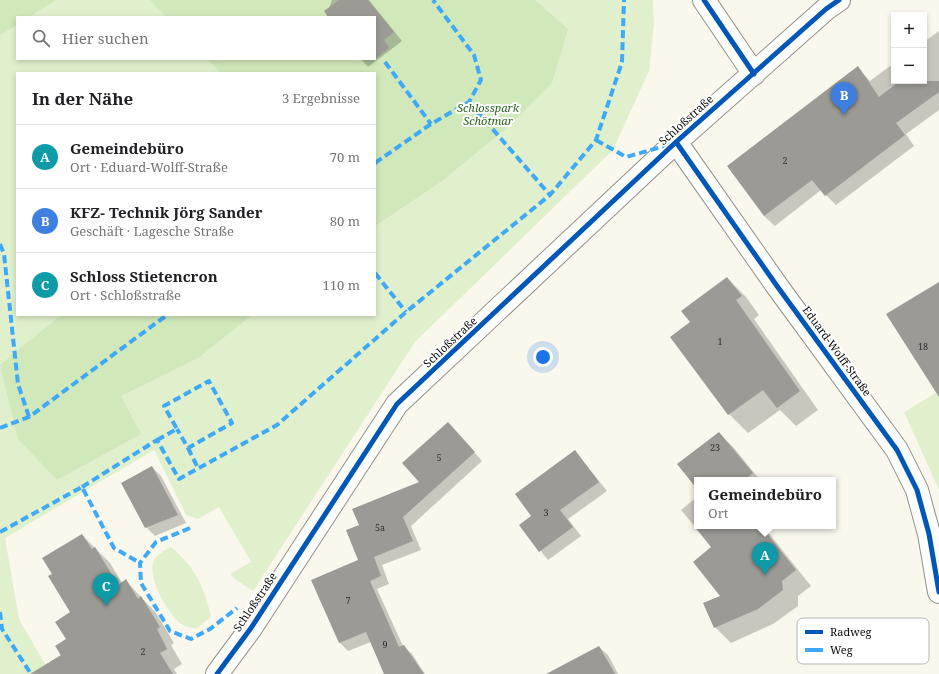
<!DOCTYPE html>
<html lang="de">
<head>
<meta charset="utf-8">
<style>
  :root { --surface:#fff; --page:#f2f2f2; --text:#202124; --muted:#757577; --line:#e0e0e0; --accent:#db2777 }
  body { margin:0; font-family:"Noto Serif",serif; background:var(--page); color:var(--text) }
  .controls { position:absolute; right:12px; top:12px; display:grid; overflow:hidden; border-radius:0px; box-shadow:0 2px 6px #0003 }
  .controls button { width:36px; height:36px; display:grid; place-items:center; padding:0; border:0; border-bottom:1px solid var(--line); background:var(--surface); color:var(--text); font:20px sans-serif }
  .you { position:absolute; left:543px; top:357px; width:14px; height:14px; margin:-10px; border:3px solid #fff; border-radius:50%; background:#1a73e8; box-shadow:0 0 0 6px #1a73e833 }
  .badge { display:grid; place-items:center; width:26px; height:26px; border-radius:50%; background:var(--accent); color:#fff; font-size:13px; font-weight:700 }
  .pin { position:absolute; translate:-50% -33px; filter:drop-shadow(0 1px 2px #0008) }
  .pin::after { content:''; position:absolute; top:21px; width:14px; height:12px; background:inherit; clip-path:polygon(0 0,100% 0,50% 100%) }
  .popup { position:absolute; left:694px; top:477px; width:142px; height:52px; box-sizing:border-box; display:grid; place-content:center; border-radius:0px; background:var(--surface); filter:drop-shadow(0 1px 3px #0005); font-size:13px; white-space:nowrap; color:var(--muted) }
  .popup b { font-size:15px; color:var(--text) }
  .popup::after { content:''; position:absolute; left:50%; top:100%; margin-left:-8px; border:8px solid transparent; border-top-color:var(--surface) }
  .list { margin:0; padding:0; list-style:none }
  h2 { display:flex; justify-content:space-between; align-items:center; height:52px; margin:0; padding:0 16px; font-size:17px }
  h2 small { font-size:13px; font-weight:400; color:var(--muted) }
  .list li { display:grid; grid-template-columns:26px 1fr auto; gap:12px; align-items:center; box-sizing:border-box; height:64px; padding:0 16px; border-top:1px solid var(--line) }
  .list b { display:block; font-size:15px; white-space:nowrap }
  .list p { margin:0; font-size:13px; white-space:nowrap; color:var(--muted) }
  .list em { font-size:13px; font-style:normal; color:var(--muted) }
  .icon { flex:none; width:22px; height:22px; fill:none; stroke:currentColor; stroke-width:2; stroke-linecap:round; stroke-linejoin:round }
  .map { position:relative; flex:none; width:939px; height:674px; overflow:hidden }
  .search { position:absolute; background:var(--surface); box-shadow:0 2px 6px #0003; left:16px; top:16px; width:360px; height:44px; display:flex; align-items:center; gap:10px; box-sizing:border-box; padding:0 14px; border-radius:0px; color:var(--muted); font-size:15px }
  .panel { position:absolute; background:var(--surface); box-shadow:0 2px 6px #0003; left:16px; top:72px; width:360px; height:244px; border-radius:0px }
  .map>svg:first-child { display:block }
</style>
</head>
<body>
<div class="map">
<svg width="939" height="674" viewBox="0 0 939 674">
  <rect width="100%" height="100%" fill="#faf8ed"/>
  <path fill="#e0f0cc" fill-rule="evenodd" d="M 0,0 L 653,0 L 654,24 L 649,71 L 613,150 L 415,342 L 253,591 L 236,580 L 230,574 L 251,562 L 219,507 L 198,519 L 186,515 L 154,450 L 5,538 L 19,619 L 51,674 L 0,674 ZM 17,17 L 375,17 L 375,59 L 17,59 ZM 17,73 L 375,73 L 375,315 L 17,315 Z
    M 939,391 L 939,490 L 904,412 Z
    M 171,547 C 194,566 205,587 211,617 L 196,629 C 191,627 185,627 181,624 C 168,614 146,576 154,560 C 157,555 165,550 171,547 Z"/>
  <path fill="#d0e8ba" d="M 0,0 L 56,0 L 29,17 L 17,17 L 17,25 L 0,35 Z
    M 150,0 L 535,0 L 568,29 L 552,83 L 509,126 L 442,181 L 375,226 L 375,73 L 221,73 L 207,59 L 375,59 L 375,17 L 166,17 Z
    M 61,315 L 252,315 L 198,358 L 121,396 L 141,434 L 57,480 L 18,439 L 0,365 Z"/>
  <path fill="#0003" d="M 332,0 L 369,0 L 402,41 L 368,67 L 361,59 L 375,59 L 375,17 L 329,17 L 327,14 Z
    M 939,31 L 939,110 L 906,134 L 914,146 L 836,205 L 821,190 L 775,226 L 764,216 L 858,68 L 870,81 L 894,63 L 894,81 L 924,81 L 924,42 Z
    M 727,278 L 746,297 L 759,315 L 754,319 L 818,410 L 796,426 L 780,410 L 748,433 L 729,414 L 671,337 L 691,322 Z
    M 456,432 L 482,461 L 411,526 L 421,550 L 382,565 L 389,584 L 377,589 L 403,646 L 412,654 L 425,674 L 387,674 L 371,642 L 348,651 L 340,643 L 313,580 L 359,561 L 360,526 L 420,482 Z
    M 719,433 L 734,448 L 760,480 L 697,480 L 697,487 L 678,464 Z
    M 575,451 L 607,491 L 568,519 L 581,536 L 548,560 L 520,525 L 532,516 Z
    M 152,467 L 161,476 L 186,523 L 155,536 L 146,527 Z
    M 697,497 L 697,526 L 763,526 L 811,586 L 798,596 L 798,606 L 773,624 L 731,643 L 715,627 L 721,596 L 712,547 L 681,510 Z
    M 82,535 L 110,563 L 122,583 L 126,581 L 156,613 L 174,643 L 171,645 L 182,664 L 174,669 L 177,674 L 74,674 L 60,655 L 57,646 L 67,639 L 72,613 L 53,574 Z
    M 599,647 L 608,655 L 618,674 L 585,674 Z"/>
  <path fill="#9c9a94" d="M 339,0 L 368,0 L 394,32 L 384,40 L 389,48 L 375,59 L 375,17 L 328,17 L 324,11 Z
    M 858,66 L 879,97 L 900,81 L 939,81 L 939,92 L 896,123 L 905,135 L 825,196 L 812,180 L 764,216 L 727,166 Z
    M 727,277 L 742,296 L 736,300 L 800,391 L 777,408 L 763,390 L 728,415 L 670,337 L 690,322 L 681,311 Z
    M 939,282 L 939,397 L 886,314 Z
    M 448,422 L 475,452 L 403,517 L 413,541 L 374,557 L 381,576 L 370,581 L 399,647 L 404,645 L 424,674 L 384,674 L 366,632 L 339,643 L 311,580 L 358,560 L 346,530 L 359,525 L 352,509 L 419,482 L 402,463 Z
    M 719,432 L 753,473 L 744,480 L 697,480 L 697,489 L 677,464 Z
    M 575,450 L 599,482 L 560,510 L 573,527 L 539,552 L 519,525 L 531,516 L 515,494 Z
    M 152,466 L 178,515 L 145,528 L 121,483 Z
    M 694,526 L 761,526 L 796,570 L 782,581 L 783,590 L 758,609 L 714,628 L 703,603 L 720,596 L 693,562 L 711,547 Z
    M 82,534 L 92,549 L 95,547 L 118,585 L 126,579 L 138,599 L 141,596 L 160,627 L 157,629 L 167,649 L 160,653 L 173,674 L 30,674 L 61,655 L 55,646 L 66,639 L 55,622 L 70,612 L 48,576 L 52,574 L 42,558 Z
    M 599,646 L 615,674 L 546,674 Z"/>
  <g fill="none" stroke-linecap="round" stroke-linejoin="round">
    <defs>
      <path id="tertiary" d="M 704,0 L 754,74
        M 676,142 L 777,286 L 897,450 L 917,490 L 929,534 L 939,592
        M 217,674 L 251,628 L 397,404 L 676,142 L 826,9 L 839,0"/>
    </defs>
    <use href="#tertiary" stroke="#92918c" stroke-width="24"/>
    <use href="#tertiary" stroke="#fefefc" stroke-width="22"/>
    <path stroke="#3fa9f5" stroke-width="4" stroke-dasharray="8 4" stroke-linecap="butt" d="M 385,62 L 431,124
      M 469,102 L 550,195
      M 596,140 L 626,157 L 672,144
      M 375,163 L 431,124 L 469,102 L 481,80 L 474,55 L 433,0
      M 0,244 L 4,254 L 18,384 L 29,417
      M 375,273 L 406,312
      M 0,428 L 29,417 L 167,315
      M 157,440 L 177,429 L 164,406 L 209,381 L 232,423 L 188,448 L 177,429
      M 188,448 L 198,468
      M 82,487 L 157,440 L 179,479 L 277,425 L 406,312 L 550,195 L 596,140 L 622,62 L 624,0
      M 190,528 L 156,542 L 140,563 L 141,583 L 170,631 L 191,639 L 210,629 L 237,608
      M 0,532 L 82,487 L 114,548 L 140,563
      M 0,612 L 2,629 L 31,674"/>
    <defs>
      <path id="cycleway" d="M 704,0 L 754,74
        M 676,142 L 777,286 L 897,450 L 917,490 L 929,534 L 939,592
        M 217,674 L 251,628 L 397,404 L 676,142 L 826,9 L 839,0"/>
    </defs>
    <use href="#cycleway" stroke="#fff" stroke-width="8"/>
    <use href="#cycleway" stroke="#0057b8" stroke-width="5"/>
  </g>
  <g text-anchor="middle" stroke-width="4" stroke-linejoin="round" paint-order="stroke">
    <g font-size="9" fill="#2e2e2c">
      <text x="785" y="164">2</text>
      <text x="720" y="345">1</text>
      <text x="923" y="350">18</text>
      <text x="715" y="451">23</text>
      <text x="439" y="461">5</text>
      <text x="546" y="516">3</text>
      <text x="380" y="531">5a</text>
      <text x="348" y="604">7</text>
      <text x="385" y="648">9</text>
      <text x="143" y="655">2</text>
    </g>
    <g font-size="11" font-style="italic" fill="#25621a" stroke="#fff">
      <text x="488" y="112">Schlosspark<tspan x="488" dy="13">Schötmar</tspan></text>
    </g>
    <g font-size="11" fill="#0a0a0a" stroke="#fff">
      <text transform="translate(686 120) rotate(-42)" y="4">Schloßstraße</text>
      <text transform="translate(450 342) rotate(-43)" y="4">Schloßstraße</text>
      <text transform="translate(837 351) rotate(54)" y="4">Eduard-Wolff-Straße</text>
      <text transform="translate(255 602) rotate(-56)" y="4">Schloßstraße</text>
    </g>
  </g>
  <rect x="797" y="618" width="132" height="46" rx="6" fill="#fff" stroke="#b6b6b6" stroke-width="1"/>
  <rect x="805" y="630" width="18" height="4" fill="#0057b8"/>
  <rect x="805" y="648" width="18" height="4" fill="#3fa9f5"/>
  <g font-size="11" fill="#0a0a0a">
    <text x="830" y="636">Radweg</text>
    <text x="830" y="654">Weg</text>
  </g>
</svg>
<div class="controls">
<button>+</button>
<button>−</button>
</div>
<div class="you"></div>
<div class="pin badge" style="left:765px;top:575px;background:#0f9aa8">A</div>
<div class="popup"><b>Gemeindebüro</b>Ort</div>
<div class="pin badge" style="left:844px;top:115px;background:#3f7fe0">B</div>
<div class="pin badge" style="left:106px;top:606px;background:#0f9aa8">C</div>
<div class="search"><svg class="icon" aria-label="search" viewBox="0 0 24 24"><circle cx="10" cy="10" r="6"/><path d="M15 15l6 6"/></svg>Hier suchen</div>
<section class="panel">
<h2>In der Nähe<small>3 Ergebnisse</small></h2>
<ul class="list">
<li><span class="badge" style="background:#0f9aa8">A</span><div><b>Gemeindebüro</b><p>Ort · Eduard-Wolff-Straße</p></div><em>70 m</em></li>
<li><span class="badge" style="background:#3f7fe0">B</span><div><b>KFZ- Technik Jörg Sander</b><p>Geschäft · Lagesche Straße</p></div><em>80 m</em></li>
<li><span class="badge" style="background:#0f9aa8">C</span><div><b>Schloss Stietencron</b><p>Ort · Schloßstraße</p></div><em>110 m</em></li>
</ul>
</section>
</div>
</body>
</html>
